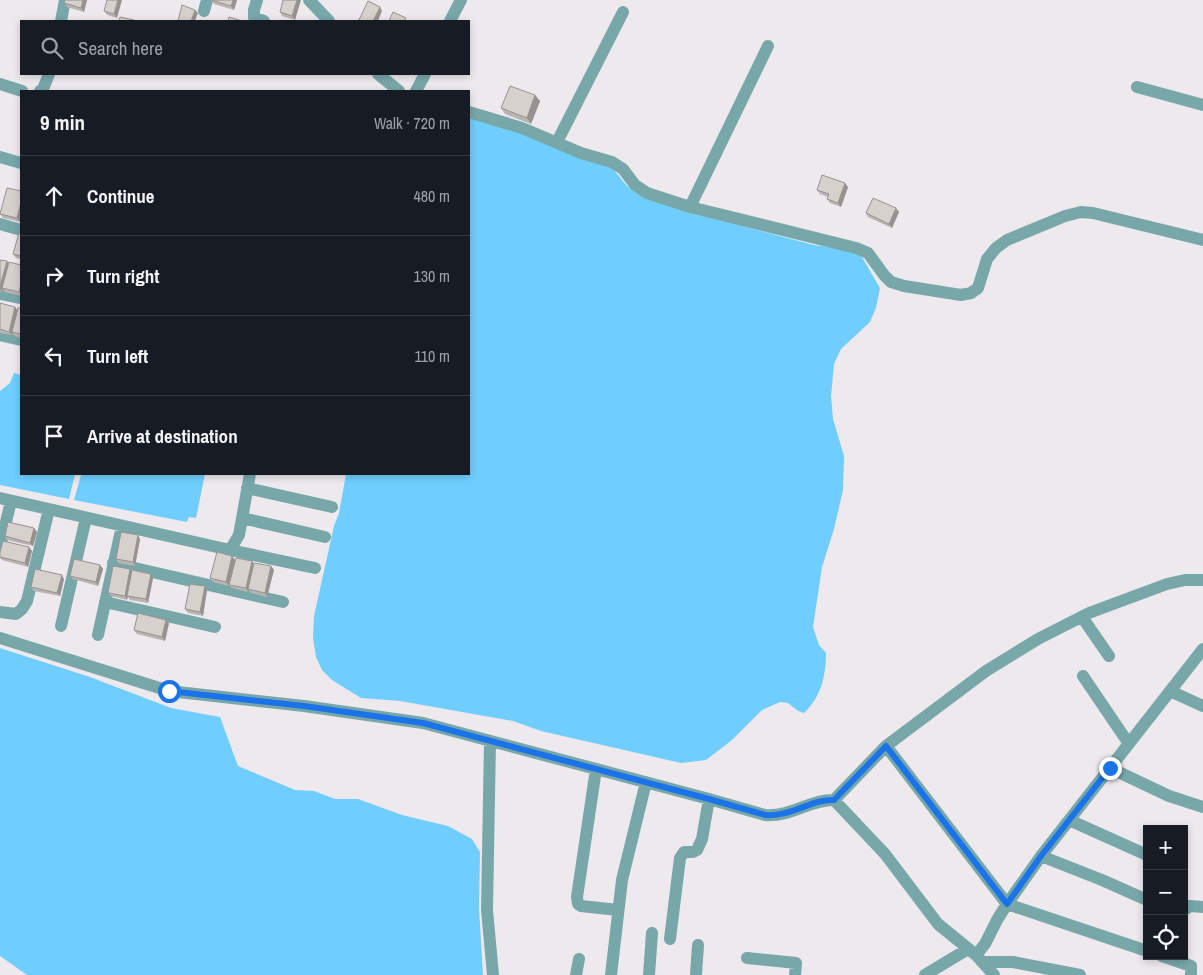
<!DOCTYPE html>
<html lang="en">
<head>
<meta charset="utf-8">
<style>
  :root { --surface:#171b24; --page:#20242c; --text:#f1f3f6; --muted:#9ea1a6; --line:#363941 }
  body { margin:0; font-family:"Archivo Narrow",sans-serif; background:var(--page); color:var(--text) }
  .controls { position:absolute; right:15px; bottom:15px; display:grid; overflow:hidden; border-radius:0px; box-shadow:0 2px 8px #0003 }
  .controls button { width:45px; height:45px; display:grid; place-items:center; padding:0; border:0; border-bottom:1px solid var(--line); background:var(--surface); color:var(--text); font:25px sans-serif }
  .stop { position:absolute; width:15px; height:15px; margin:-11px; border:4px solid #1a73e8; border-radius:50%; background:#fff }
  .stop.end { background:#1a73e8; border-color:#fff; box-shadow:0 1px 5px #0008 }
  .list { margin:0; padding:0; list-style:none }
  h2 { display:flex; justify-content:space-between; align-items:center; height:65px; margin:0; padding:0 20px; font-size:21px }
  h2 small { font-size:16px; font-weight:400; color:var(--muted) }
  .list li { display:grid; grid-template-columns:32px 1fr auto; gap:15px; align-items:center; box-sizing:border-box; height:80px; padding:0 20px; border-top:1px solid var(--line) }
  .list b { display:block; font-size:19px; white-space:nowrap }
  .list em { font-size:16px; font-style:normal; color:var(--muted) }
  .icon { flex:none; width:28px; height:28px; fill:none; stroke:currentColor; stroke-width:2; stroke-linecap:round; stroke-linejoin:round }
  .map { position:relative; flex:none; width:1203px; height:975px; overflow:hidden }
  .search { position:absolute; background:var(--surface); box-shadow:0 2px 8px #0003; left:20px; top:20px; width:450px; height:55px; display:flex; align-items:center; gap:12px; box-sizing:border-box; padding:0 18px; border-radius:0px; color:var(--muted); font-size:19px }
  .panel { position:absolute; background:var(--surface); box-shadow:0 2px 8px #0003; left:20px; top:90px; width:450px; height:385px; border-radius:0px }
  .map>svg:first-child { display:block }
</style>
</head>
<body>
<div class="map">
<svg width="1203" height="975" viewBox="0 0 1203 975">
  <rect width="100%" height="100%" fill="#eee9ed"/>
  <path fill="#6fcefe" d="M 469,117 L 509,128 L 605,164 L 614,170 L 627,186 L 638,194 L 693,213 L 814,245 L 851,250 L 862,257 L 880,288 L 876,308 L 870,322 L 841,349 L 834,364 L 831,396 L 833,419 L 844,456 L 843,490 L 834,529 L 822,567 L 813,627 L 819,645 L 826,653 C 826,676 821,697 804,713 L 798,711 L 788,703 L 780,702 L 762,710 L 732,740 L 706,760 L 681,763 L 541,731 L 513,721 L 400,701 L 361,698 L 332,680 L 322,670 L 316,657 L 313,638 L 314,616 L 334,526 L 339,513 L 346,474 L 469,474 Z
    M 14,373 L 21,375 L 21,474 L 75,474 L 69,499 L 0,485 L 0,391 L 10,383 Z
    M 84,474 L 205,474 L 196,518 L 189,517 L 187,522 L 74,500 L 81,475 Z
    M 0,648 L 90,677 L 171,708 L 220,717 L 238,766 L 295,790 L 314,791 L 335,799 L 358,799 L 402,815 L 448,826 L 472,839 L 480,852 L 479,908 L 483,975 L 27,975 L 0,956 Z"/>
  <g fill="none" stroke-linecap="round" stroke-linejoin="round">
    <path stroke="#78a7aa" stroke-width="12" d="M 257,0 L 254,10 L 254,17 L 264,21
      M 309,0 L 329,21
      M 204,11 L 207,0
      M 61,21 L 65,0
      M 450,21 L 461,0
      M 378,74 L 399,91
      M 0,84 L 22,91
      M 1137,87 L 1203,105
      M 40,91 L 43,89 L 49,74
      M 416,91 L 425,74
      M 469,112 L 522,128 L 581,153 L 612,162 L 623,169 L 635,185 L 647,193 L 690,207 L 856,248 L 868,253 L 884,275 L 891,282 L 904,286 L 961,295 L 971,293 L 978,288 L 987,259 L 996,248 L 1007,240 L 1065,216 L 1081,212 L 1093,213 L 1203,240
      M 557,142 L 623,12
      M 0,157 L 21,163
      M 690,207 L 768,46
      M 0,224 L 21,230
      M 0,294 L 21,298
      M 0,335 L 21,340
      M 247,488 L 332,507
      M 0,498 L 230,550 L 239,535 L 250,474
      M 242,518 L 325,537
      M 0,547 L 11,501
      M 230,550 L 315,568
      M 113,563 L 283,602
      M 105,602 L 215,627
      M 0,612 L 16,614 L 22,609 L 27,601 L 49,509
      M 1082,617 L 1109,656
      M 61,626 L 86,518
      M 98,635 L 122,526
      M 0,638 L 169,691 L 304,706 L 423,723 L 709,799 L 765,815 C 792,817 811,799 834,800 L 885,854 L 938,924 L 976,955
      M 1083,676 L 1129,744
      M 1170,691 L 1203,706
      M 490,741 L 487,910 L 493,975
      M 886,746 L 1007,904 L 1147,951
      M 1110,768 L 1169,796 L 1203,807
      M 596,769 L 577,897 L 578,904 L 581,906 L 618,910
      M 834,800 L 886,746 L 986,671 L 1038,639 L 1089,613 L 1167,584 L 1185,580 L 1203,580
      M 1069,820 L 1147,855
      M 1041,856 L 1102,880 L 1147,900
      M 1184,910 L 1190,906 L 1203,907
      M 670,939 L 680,858 L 684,852 L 693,852 L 697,850 L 702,839 L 709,799
      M 1162,956 L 1191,966 L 1191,975
      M 747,958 L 796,963 L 795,975
      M 982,962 L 1013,962 L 1080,975
      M 576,975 L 579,959
      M 611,975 L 622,880 L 646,782
      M 649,975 L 652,933
      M 696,975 L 698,945
      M 925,975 L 968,949
      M 994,975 L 976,955 L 985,944 L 997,920 L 1007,904 L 1041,856 L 1203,649"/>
  </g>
  <path fill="#b9b4b1" d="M 87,0 L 84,12 L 67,7 L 64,3 Z
    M 107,0 L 117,18 L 107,15 L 104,11 Z
    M 211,0 L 237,0 L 234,10 L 214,4 Z
    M 283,0 L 295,20 L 282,16 L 280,12 Z
    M 535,95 L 540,101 L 531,124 L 505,114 L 501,108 Z
    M 848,187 L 841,207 L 830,203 L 827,199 L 828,197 L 820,194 L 817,190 Z
    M 21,191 L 21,217 L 20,222 L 3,218 L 0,214 Z
    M 899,212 L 892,228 L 868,217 L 866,213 Z
    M 21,233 L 21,259 L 16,258 L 13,254 Z
    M 0,260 L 9,264 L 21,265 L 21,296 L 5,292 L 3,289 L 2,292 L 0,291 Z
    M 0,303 L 15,307 L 17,310 L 21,308 L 21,338 L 15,336 L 12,333 L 12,335 L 0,333 Z
    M 34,528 L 37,532 L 33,546 L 7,540 L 5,536 Z
    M 140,539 L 135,566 L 118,563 L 116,559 Z
    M 29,547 L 32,551 L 28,567 L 2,560 L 0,558 L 0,552 Z
    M 232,556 L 235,560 L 229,586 L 213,582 L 210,578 Z
    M 252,561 L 254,564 L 271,566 L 274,570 L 267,597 L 251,593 L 249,590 L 248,592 L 232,588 L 229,585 Z
    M 100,565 L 103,569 L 98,586 L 73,579 L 70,576 Z
    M 130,569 L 132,572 L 153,578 L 148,603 L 130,600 L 128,597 L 127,600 L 111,596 L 108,593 Z
    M 64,579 L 60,596 L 34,591 L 31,587 Z
    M 205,586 L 207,590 L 203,616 L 188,613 L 185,609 Z
    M 166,620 L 169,623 L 165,641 L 137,634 L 134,630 Z"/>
  <path fill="#969290" d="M 83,0 L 87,0 L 84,12 L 81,8 Z
    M 118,0 L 122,0 L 117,18 L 114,14 Z
    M 233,0 L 237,0 L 234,10 L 231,6 Z
    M 297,0 L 301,0 L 295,20 L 292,16 Z
    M 380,7 L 382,11 L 378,21 L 373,21 Z
    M 195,10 L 198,13 L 195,21 L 191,21 Z
    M 535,95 L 540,101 L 531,124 L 527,118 Z
    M 845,183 L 848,187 L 841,207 L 838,203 Z
    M 21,203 L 21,217 L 20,222 L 17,218 Z
    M 896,208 L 899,212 L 892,228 L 889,224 Z
    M 7,261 L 10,265 L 2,288 L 3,289 L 2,292 L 0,289 L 0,286 Z
    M 21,284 L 21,296 L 19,292 Z
    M 15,307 L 18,311 L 12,335 L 9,332 Z
    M 34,528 L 37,532 L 33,546 L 30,543 Z
    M 138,535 L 140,539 L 135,566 L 133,562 Z
    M 29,547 L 32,551 L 28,567 L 25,563 Z
    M 232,556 L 235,560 L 229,586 L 226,582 Z
    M 252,561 L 255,565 L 248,592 L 246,588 Z
    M 100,565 L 103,569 L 98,586 L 96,582 Z
    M 271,566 L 274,570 L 267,597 L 265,593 Z
    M 130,569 L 132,573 L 127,600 L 125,596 Z
    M 151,574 L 153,578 L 148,603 L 146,599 Z
    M 62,575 L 64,579 L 60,596 L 57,593 Z
    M 205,586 L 207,590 L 203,616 L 200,612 Z
    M 166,620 L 169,623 L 165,641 L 162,637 Z"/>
  <path fill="#d7d1ce" stroke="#969290" d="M 65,0 L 83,0 L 81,8 L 64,3 Z
    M 107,0 L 118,0 L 114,14 L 104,11 Z
    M 211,0 L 233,0 L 231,6 Z
    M 283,0 L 297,0 L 292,16 L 280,12 Z
    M 368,1 L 380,7 L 373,21 L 362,21 L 359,20 Z
    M 182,5 L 195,10 L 191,21 L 178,21 Z
    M 393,12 L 406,18 L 404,21 L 389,21 Z
    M 120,17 L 134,20 L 133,21 L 119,21 Z
    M 229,17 L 242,21 L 228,21 Z
    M 510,86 L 535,95 L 527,118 L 501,108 Z
    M 822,175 L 845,183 L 838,203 L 827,199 L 829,194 L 817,190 Z
    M 7,188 L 21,191 L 21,203 L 17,218 L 0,214 Z
    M 873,198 L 896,208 L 889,224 L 866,213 Z
    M 19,233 L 21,233 L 21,256 L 13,254 Z
    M 0,260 L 7,261 L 0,286 Z
    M 9,262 L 21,265 L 21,284 L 19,292 L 2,288 Z
    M 0,303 L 15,307 L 9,332 L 0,329 Z
    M 18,308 L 21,308 L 21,334 L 12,332 Z
    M 8,522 L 34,528 L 30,543 L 5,536 Z
    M 121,532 L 138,535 L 133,562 L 116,559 Z
    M 3,541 L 29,547 L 25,563 L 0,557 L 0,552 Z
    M 217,552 L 232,556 L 226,582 L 210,578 Z
    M 236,558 L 252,561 L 246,588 L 229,585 Z
    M 74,559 L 100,565 L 96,582 L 70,576 Z
    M 254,563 L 271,566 L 265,593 L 248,589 Z
    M 113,566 L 130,569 L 125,596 L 108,593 Z
    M 35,569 L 62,575 L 57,593 L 31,587 Z
    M 132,570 L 151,574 L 146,599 L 127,596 Z
    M 190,584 L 205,586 L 200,612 L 185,609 Z
    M 138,613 L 166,620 L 162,637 L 134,630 Z"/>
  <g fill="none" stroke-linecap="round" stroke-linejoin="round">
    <path stroke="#1a73e8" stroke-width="6" d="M 169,691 L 304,706 L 423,723 L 709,799 L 765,815 C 792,817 811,799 834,800 L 886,746 L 1007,904 L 1041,856 L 1110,768"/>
  </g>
</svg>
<div class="controls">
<button>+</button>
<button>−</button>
<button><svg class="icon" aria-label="locate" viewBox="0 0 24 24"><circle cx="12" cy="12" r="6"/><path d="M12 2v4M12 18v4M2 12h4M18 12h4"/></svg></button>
</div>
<div class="stop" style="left:169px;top:691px"></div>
<div class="stop end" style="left:1110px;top:768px"></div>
<div class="search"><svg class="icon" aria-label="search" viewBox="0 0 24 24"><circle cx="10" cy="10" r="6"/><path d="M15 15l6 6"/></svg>Search here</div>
<section class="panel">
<h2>9 min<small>Walk · 720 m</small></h2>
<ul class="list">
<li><svg class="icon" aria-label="ahead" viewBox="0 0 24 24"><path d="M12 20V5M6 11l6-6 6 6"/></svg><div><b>Continue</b></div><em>480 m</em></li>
<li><svg class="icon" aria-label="right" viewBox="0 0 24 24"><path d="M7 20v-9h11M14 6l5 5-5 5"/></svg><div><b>Turn right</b></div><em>130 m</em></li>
<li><svg class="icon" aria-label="left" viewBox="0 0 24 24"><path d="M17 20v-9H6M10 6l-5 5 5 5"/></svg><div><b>Turn left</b></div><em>110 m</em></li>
<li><svg class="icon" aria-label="arrive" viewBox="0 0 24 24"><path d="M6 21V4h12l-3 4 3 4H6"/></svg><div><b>Arrive at destination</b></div></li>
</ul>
</section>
</div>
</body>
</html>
